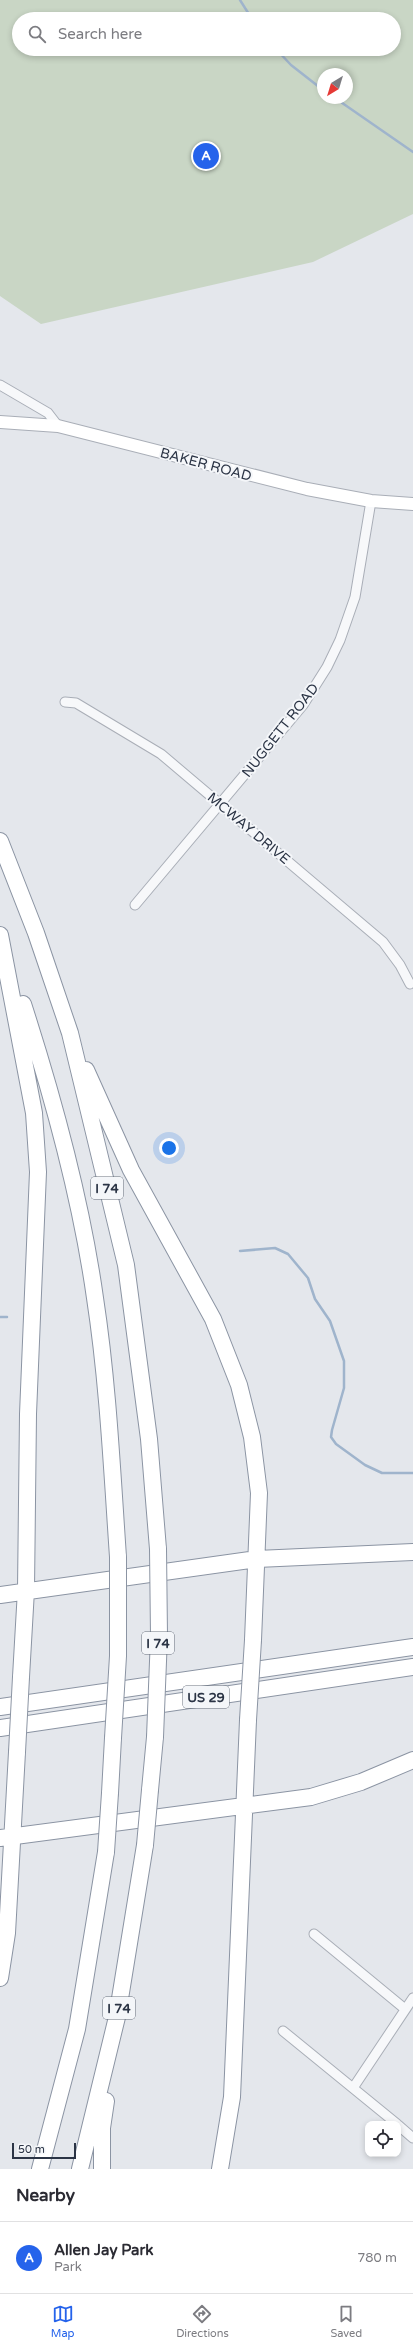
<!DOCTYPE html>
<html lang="en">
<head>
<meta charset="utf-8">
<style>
  :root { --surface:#fff; --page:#f2f2f3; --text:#2b2b33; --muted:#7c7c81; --line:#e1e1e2; --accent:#2563eb }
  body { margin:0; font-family:"Varela Round",sans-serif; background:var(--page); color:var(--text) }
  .controls { position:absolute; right:12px; bottom:12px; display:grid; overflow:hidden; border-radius:8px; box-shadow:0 2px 6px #0003 }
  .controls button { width:36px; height:36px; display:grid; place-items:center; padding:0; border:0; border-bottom:1px solid var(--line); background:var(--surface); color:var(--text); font:20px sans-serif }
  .compass { position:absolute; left:317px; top:68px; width:36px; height:36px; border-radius:50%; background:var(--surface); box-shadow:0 2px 6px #0003; rotate:218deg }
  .scale { position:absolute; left:12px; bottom:10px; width:64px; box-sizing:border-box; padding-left:4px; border:2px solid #2b3445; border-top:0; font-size:11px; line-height:14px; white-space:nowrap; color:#2b3445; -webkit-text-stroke:3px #f4f6f9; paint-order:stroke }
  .you { position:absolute; left:169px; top:1148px; width:14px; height:14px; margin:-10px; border:3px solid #fff; border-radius:50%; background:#1a73e8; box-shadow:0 0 0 6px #1a73e833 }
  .badge { display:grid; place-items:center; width:26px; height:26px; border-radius:50%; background:var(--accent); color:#fff; font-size:13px; font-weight:700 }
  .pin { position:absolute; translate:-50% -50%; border:2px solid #fff; box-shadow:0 1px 4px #0006 }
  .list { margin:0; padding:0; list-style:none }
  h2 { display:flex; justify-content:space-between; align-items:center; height:52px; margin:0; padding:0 16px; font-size:17px }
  h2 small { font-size:13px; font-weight:400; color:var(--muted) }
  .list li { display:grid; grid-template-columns:26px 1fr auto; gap:12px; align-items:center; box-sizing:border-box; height:72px; padding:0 16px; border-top:1px solid var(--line) }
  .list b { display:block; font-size:15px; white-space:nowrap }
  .list p { margin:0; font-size:13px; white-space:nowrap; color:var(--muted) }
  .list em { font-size:13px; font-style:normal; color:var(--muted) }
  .icon { flex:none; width:22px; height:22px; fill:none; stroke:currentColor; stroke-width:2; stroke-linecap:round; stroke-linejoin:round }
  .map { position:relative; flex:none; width:413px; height:2169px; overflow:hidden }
  .search { position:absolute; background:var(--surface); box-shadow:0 2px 6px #0003; left:12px; right:12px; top:12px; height:44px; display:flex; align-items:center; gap:10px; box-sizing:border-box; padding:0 14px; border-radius:22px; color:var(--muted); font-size:15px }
  .sheet { height:124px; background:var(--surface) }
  nav { display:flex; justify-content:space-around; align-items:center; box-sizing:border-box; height:56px; border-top:1px solid var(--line); background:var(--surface); font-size:11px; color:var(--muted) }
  nav a { display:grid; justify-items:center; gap:2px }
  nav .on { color:var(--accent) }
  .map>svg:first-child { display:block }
</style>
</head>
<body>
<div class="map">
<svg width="413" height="2169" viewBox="0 0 413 2169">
  <rect width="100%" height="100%" fill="#e4e7ec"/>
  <path fill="#c9d6c5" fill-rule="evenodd" d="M 0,0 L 413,0 L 413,214 L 313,262 L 41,324 L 0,296 ZM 19,19 L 394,19 L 394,49 L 19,49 ZM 323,74 L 347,74 L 347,98 L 323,98 Z"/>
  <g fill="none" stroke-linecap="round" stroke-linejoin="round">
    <path stroke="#9fb4cc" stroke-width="2.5" d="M 240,0 L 252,19
      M 276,49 L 291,65 L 323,90
      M 335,98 L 413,152
      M 240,1251 L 275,1248 L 288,1254 L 308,1278 L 315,1299 L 330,1321 L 344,1361 L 344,1388 L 332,1430 L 331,1437 L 336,1444 L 365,1465 L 382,1473 L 413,1473
      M 0,1317 L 7,1317"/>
    <defs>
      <path id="street" d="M 0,385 L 48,413 L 58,426
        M 65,702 L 76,703 L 161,754 L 383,942 L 400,965 L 410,984
        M 135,905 L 303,705 L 327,667 L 340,640 L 355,597 L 371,501
        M 314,1934 L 405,2009
        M 283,2031 L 397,2124
        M 353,2088 L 413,1998
        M 398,2125 L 413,2138"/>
      <path id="secondary" d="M 0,422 L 58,426 L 307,489 L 371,501 L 413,504"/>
      <path id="highway" d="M 0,841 L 36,933 L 70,1033 L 126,1265 L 149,1439 L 158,1549
        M 0,935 L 34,1113 L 38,1172 L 28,1414 L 26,1590 L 21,1677
        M 23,1004 C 54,1100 81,1198 95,1298 C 108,1383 112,1470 118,1557
        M 86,1070 L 131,1170 L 213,1319 L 239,1385 L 252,1437 L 259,1493 L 253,1640
        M 0,1595 L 257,1559 L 413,1552
        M 0,1707 L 413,1647
        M 0,1728 L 413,1667
        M 150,1790 L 155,1737
        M 110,1793 L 113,1738
        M 0,1838 L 311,1797 L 361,1782 L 413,1760
        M 0,1978 L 7,1933 L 17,1752
        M 40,2169 L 77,2029 L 106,1852
        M 80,2169 L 117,2017 L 145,1845
        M 102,2169 L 102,2128 L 106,2101
        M 220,2169 L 232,2097 L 248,1720"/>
    </defs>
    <use href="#street" stroke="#a9aeb7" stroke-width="11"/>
    <use href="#secondary" stroke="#a9aeb7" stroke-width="14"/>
    <use href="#highway" stroke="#8b94a3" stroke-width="18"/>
    <use href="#street" stroke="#f7f8fa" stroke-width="9"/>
    <use href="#secondary" stroke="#fff" stroke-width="12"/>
    <use href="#highway" stroke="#fff" stroke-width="16"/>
    <defs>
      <path id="highway-bridge" d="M 248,1720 L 253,1640
        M 155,1737 L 159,1636 L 158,1549
        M 113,1738 L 118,1656 L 118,1557
        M 17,1752 L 21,1677
        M 145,1845 L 150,1790
        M 106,1852 L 110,1793"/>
    </defs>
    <use href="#highway-bridge" stroke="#8b94a3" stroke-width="18" stroke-linecap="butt"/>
    <use href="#highway-bridge" stroke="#fff" stroke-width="16"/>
  </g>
  <g text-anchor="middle" stroke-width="4" stroke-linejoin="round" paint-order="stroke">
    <g fill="#f4f6f9" stroke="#676e7b" stroke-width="1">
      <rect x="91" y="1177" width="32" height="22" rx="3"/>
      <rect x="142" y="1632" width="32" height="22" rx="3"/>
      <rect x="183" y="1686" width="46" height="22" rx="3"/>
      <rect x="103" y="1997" width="32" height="22" rx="3"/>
    </g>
    <g font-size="13" font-weight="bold" fill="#2b3445">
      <text x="107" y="1193">I 74</text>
      <text x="158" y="1648">I 74</text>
      <text x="206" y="1702">US 29</text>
      <text x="119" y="2013">I 74</text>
    </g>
    <g font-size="14" fill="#2b3445" stroke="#f4f6f9">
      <text transform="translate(206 464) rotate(15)" y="5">BAKER ROAD</text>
      <text transform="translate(280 730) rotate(-52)" y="5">NUGGETT ROAD</text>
      <text transform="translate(249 828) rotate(40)" y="5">MCWAY DRIVE</text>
    </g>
  </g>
</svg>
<div class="controls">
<button><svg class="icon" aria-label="locate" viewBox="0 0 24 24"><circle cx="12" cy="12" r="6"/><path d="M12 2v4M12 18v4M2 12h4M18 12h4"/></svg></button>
</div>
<svg class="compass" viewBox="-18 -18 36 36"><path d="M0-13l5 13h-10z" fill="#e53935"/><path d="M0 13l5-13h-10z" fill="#7c7c81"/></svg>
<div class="scale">50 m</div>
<div class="you"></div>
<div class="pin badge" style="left:206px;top:156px">A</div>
<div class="search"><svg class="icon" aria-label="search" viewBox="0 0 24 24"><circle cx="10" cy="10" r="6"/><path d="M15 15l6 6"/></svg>Search here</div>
</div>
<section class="sheet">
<h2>Nearby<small></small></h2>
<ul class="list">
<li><span class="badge">A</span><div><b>Allen Jay Park</b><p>Park</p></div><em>780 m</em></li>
</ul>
</section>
<nav>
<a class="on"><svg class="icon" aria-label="map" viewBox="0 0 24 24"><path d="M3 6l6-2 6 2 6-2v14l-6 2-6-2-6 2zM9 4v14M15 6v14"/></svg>Map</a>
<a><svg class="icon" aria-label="directions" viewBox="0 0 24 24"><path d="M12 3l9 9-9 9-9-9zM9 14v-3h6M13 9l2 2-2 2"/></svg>Directions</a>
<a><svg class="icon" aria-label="saved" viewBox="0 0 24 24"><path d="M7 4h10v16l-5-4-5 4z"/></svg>Saved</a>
</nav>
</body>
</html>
